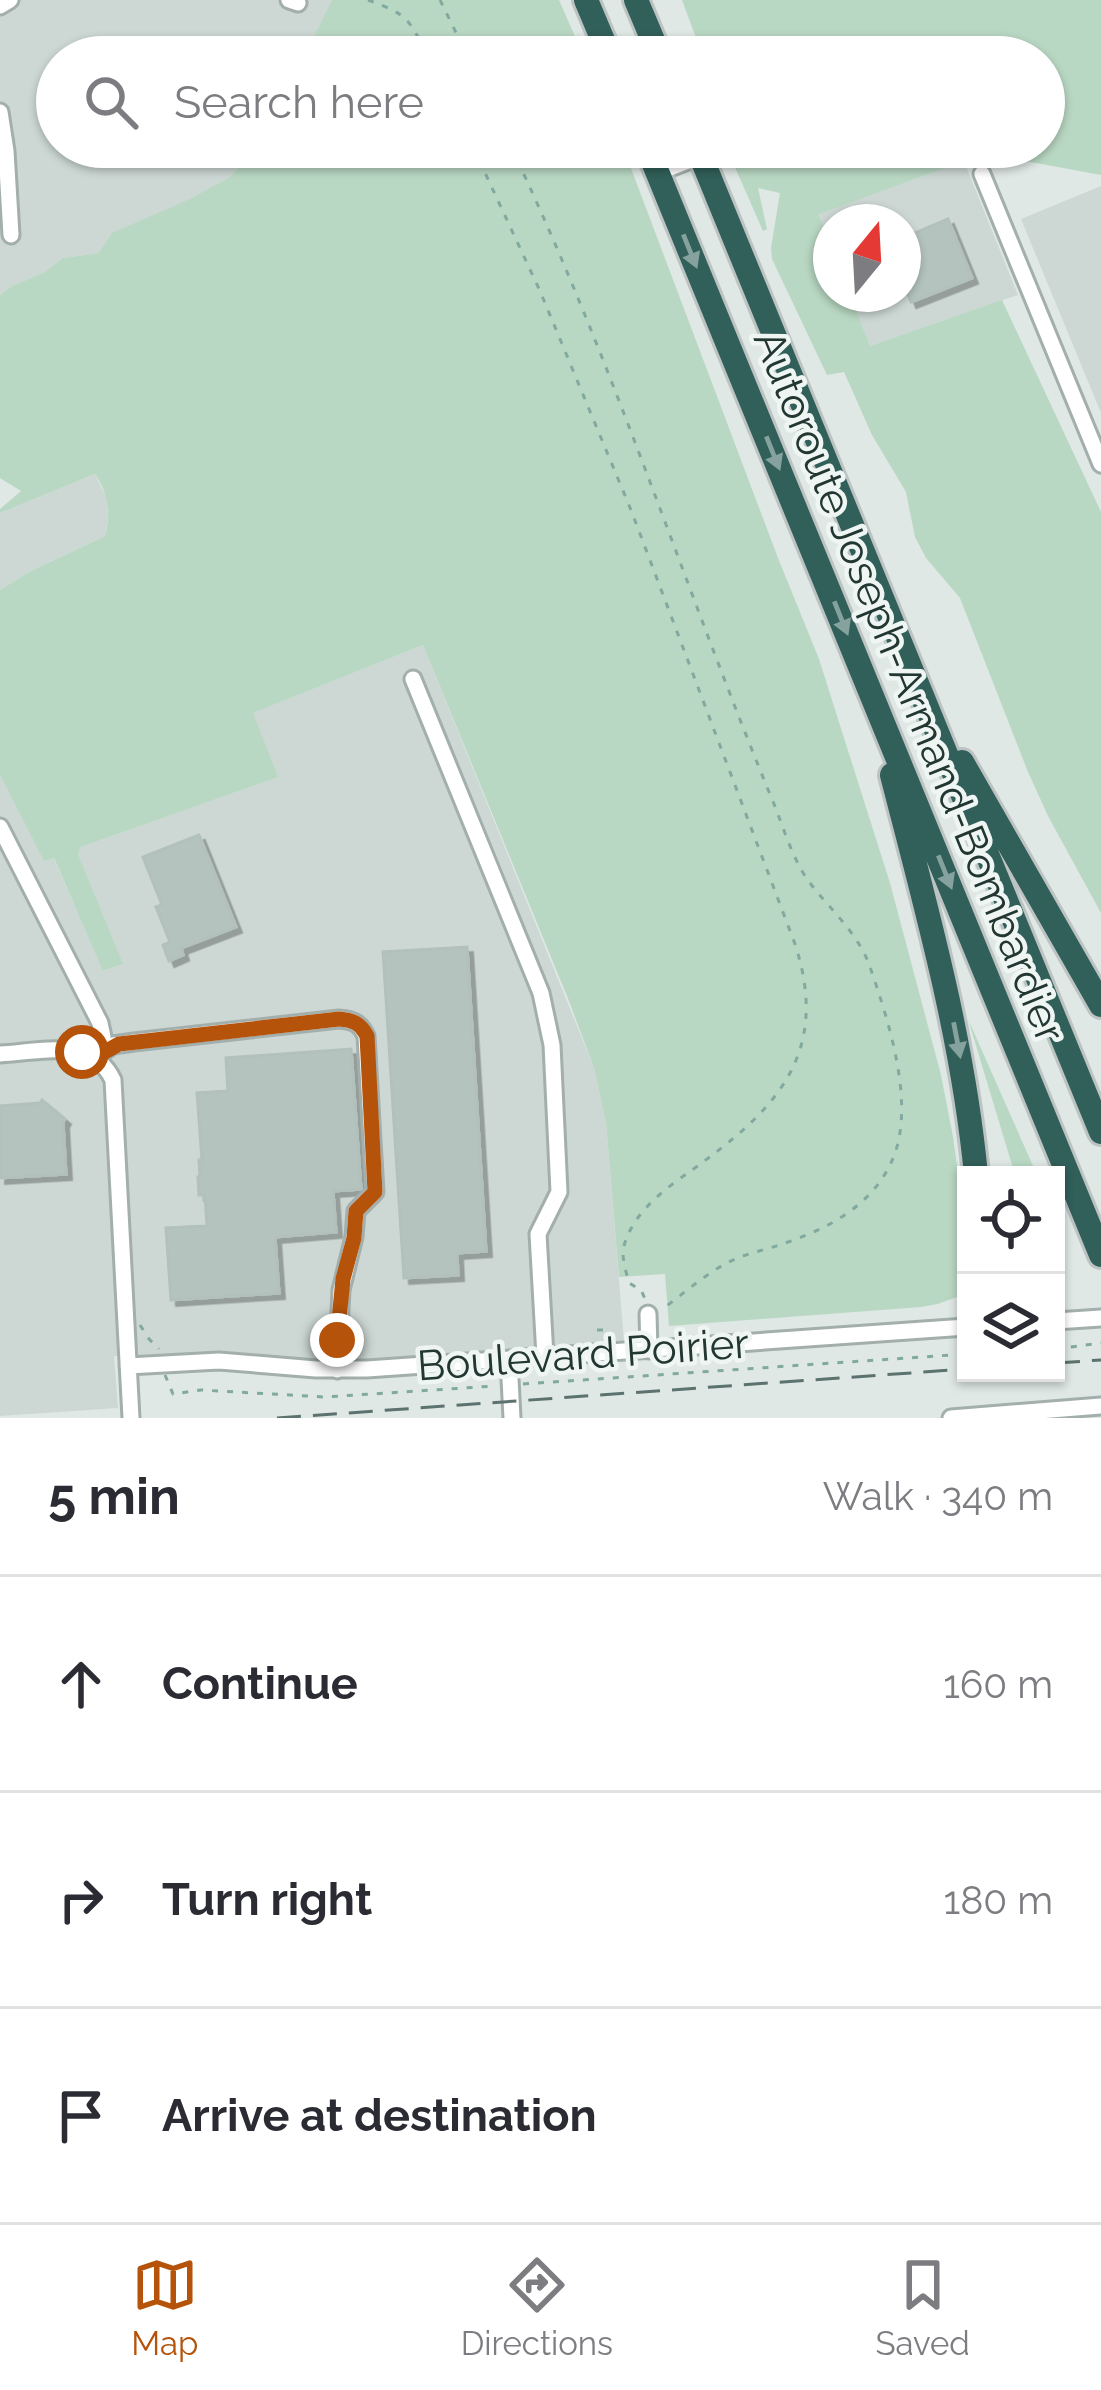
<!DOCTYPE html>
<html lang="en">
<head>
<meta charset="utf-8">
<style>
  :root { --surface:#fff; --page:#f7f7f7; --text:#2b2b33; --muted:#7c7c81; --line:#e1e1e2; --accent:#b45309 }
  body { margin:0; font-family:Raleway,sans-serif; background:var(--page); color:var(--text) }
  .controls { position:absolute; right:36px; bottom:36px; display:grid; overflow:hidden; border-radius:0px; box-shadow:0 3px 9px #0004 }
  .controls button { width:108px; height:108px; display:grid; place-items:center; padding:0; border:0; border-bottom:3px solid var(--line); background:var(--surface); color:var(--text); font:60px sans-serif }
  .compass { position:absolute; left:813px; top:204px; width:108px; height:108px; border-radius:50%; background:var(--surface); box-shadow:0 3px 9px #0004; rotate:18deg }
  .stop { position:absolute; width:36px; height:36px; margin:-27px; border:9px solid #b45309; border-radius:50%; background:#fff }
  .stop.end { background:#b45309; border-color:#fff; box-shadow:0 3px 12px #0008 }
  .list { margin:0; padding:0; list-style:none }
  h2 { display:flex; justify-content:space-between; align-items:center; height:156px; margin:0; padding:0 48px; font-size:51px }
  h2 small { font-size:39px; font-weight:400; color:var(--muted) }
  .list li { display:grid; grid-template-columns:78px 1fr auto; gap:36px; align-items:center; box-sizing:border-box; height:216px; padding:0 48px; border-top:3px solid var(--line) }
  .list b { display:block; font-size:45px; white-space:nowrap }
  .list em { font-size:39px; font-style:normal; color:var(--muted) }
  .icon { flex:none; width:66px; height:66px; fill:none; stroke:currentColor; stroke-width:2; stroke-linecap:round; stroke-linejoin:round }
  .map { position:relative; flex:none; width:1101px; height:1418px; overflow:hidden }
  .search { position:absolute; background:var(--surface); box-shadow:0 3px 9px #0004; left:36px; right:36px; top:36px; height:132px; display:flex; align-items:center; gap:30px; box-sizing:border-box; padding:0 42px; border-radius:66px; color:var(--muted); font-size:45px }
  .sheet { height:804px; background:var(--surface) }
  nav { display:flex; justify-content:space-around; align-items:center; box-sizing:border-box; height:168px; border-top:3px solid var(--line); background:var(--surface); font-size:33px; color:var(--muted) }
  nav a { display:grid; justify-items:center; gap:6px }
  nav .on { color:var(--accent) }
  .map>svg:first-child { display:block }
</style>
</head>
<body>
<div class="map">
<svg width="1101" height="1418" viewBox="0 0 1101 1418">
  <defs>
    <filter id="shadow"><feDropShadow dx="5.5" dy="5.5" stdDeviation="0" flood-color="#0004"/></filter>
  </defs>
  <rect width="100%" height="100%" fill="#dfe8e5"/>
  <path fill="#cdd8d4" d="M 0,0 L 333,0 L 304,57 L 57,57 L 57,147 L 257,147 L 230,177 L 99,253 L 63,258 L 43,273 L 12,286 L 0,295 Z
    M 964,161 L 1018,295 L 870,346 L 850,294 L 903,294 L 903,222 L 831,222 L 831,245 L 819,213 Z
    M 1101,186 L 1101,413 L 1021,219 Z
    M 95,474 L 107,499 L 108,518 L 105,536 L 29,572 L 0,590 L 0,513 Z
    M 423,645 L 594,1068 L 606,1123 L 624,1341 L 341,1361 L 209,1352 L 114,1356 L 118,1408 L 0,1416 L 0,775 L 44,860 L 53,857 L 104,971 L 122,964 L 78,854 L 81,847 L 277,777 L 252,713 Z"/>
  <path fill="#b9d8c3" d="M 332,0 L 559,0 L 584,57 L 304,57 Z
    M 682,0 L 1101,0 L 1101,175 L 961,149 L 964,161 L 819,214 L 831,245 L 831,294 L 850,294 L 870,346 L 1002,300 L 1101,512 L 1101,913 L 1048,816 L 1028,772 L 960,598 L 926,558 L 915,537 L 906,492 L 872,435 L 844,372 L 827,375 L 772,259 L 771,248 L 780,193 L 758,188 L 767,229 L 763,231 L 726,147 L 1044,147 L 1044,57 L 700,57 L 699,46 Z
    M 257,147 L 623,147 L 778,558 L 819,659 L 890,883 L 941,1075 L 953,1137 L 962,1200 L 965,1282 L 957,1297 L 938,1304 L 921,1307 L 669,1326 L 665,1274 L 619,1277 L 606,1123 L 594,1068 L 569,1001 L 423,645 L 253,713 L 278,777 L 81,847 L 78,854 L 123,964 L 103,971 L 54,858 L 44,861 L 0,775 L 0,590 L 29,572 L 105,536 C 111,513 108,493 95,474 L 0,513 L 0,509 L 21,491 L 0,478 L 0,295 L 12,286 L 43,273 L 63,258 L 99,253 L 112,233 L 190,199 L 230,177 Z
    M 968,1019 L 1037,1175 L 1015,1175 Z"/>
  <path fill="#b4c3be" stroke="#b2c1bc" stroke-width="3" filter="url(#shadow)" d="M 948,219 L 972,278 L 911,302 L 903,282 L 903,238 Z
    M 199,835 L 236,927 L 181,948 L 183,955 L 169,961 L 163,945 L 170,942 L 156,907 L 162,905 L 143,857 Z
    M 467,947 L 486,1251 L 457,1253 L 458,1275 L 404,1278 L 383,952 Z
    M 351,1049 L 361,1189 L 333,1191 L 336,1232 L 275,1237 L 279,1293 L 171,1300 L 166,1228 L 207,1226 L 205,1195 L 199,1195 L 198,1177 L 200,1177 L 199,1160 L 202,1160 L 197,1093 L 228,1091 L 226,1058 Z
    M 42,1100 L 65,1119 L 63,1122 L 66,1174 L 0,1178 L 0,1106 L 40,1103 Z"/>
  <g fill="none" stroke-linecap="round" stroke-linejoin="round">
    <defs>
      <path id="minor" d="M 289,0 L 298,3
        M 0,6 L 10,0
        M 0,112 L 6,151 L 11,235
        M 657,173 L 701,156
        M 982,174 L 1101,464
        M 413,679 L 541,993 L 552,1045 L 559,1192 L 538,1234 L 545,1356
        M 0,827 L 100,1023 L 103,1037 L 96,1056
        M 0,1054 C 39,1052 93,1037 113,1080 L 131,1418
        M 96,1057 L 113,1045 L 134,1042 L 339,1019 C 353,1020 360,1023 366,1036 L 375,1192 L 356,1211 L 354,1237 L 341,1290 L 337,1370
        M 648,1314 L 649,1350
        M 1056,1321 L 1101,1318
        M 509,1359 L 512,1418
        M 128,1366 L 219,1361 L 316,1369 L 367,1369 L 966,1327
        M 951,1418 L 1101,1406"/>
      <path id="highway" d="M 586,0 L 610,57
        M 636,0 L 660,57
        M 647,147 L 1101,1255
        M 697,147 L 1101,1132
        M 962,762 L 1101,1005
        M 892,775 C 926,908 963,1038 976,1175"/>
    </defs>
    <use href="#minor" stroke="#a3afac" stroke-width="21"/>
    <use href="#highway" stroke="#bdc3c2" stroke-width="30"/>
    <path stroke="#82a99f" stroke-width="3" stroke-dasharray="6 9" stroke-linecap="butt" d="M 368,0 C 409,15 409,19 428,57
      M 440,0 L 468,57
      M 473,147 L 540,291 L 631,510 L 795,944 C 831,1054 776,1110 692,1170 C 666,1188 633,1212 624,1246 C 621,1257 626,1271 629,1283 L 641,1290 L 646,1301
      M 511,147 C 613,360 684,587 774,804 C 784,829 792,857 807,879 C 828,908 858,932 870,967 C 888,1019 914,1099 895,1153 C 877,1204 827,1230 779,1245 C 762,1251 743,1254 727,1263 C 704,1275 682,1295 661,1310
      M 140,1325 L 149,1339 L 159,1349
      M 597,1330 L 604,1330
      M 1056,1349 L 1101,1343
      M 165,1375 L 173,1394 L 201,1390 L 325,1397 L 495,1386
      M 523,1384 L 966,1354"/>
    <use href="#minor" stroke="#fff" stroke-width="15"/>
    <use href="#highway" stroke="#315f59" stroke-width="24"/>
    <path stroke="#5c726e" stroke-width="3" stroke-dasharray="24 12" stroke-linecap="butt" d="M 1056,1363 L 1101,1360
      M 277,1418 L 966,1369"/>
  </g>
  <defs><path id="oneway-solid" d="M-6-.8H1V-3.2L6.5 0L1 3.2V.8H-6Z" transform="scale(3)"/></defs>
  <g fill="#86a29e">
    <use href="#oneway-solid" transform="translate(690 251) rotate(68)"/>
    <use href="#oneway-solid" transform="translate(773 453) rotate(68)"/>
    <use href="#oneway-solid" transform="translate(841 618) rotate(68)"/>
    <use href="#oneway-solid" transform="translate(945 872) rotate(68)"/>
    <use href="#oneway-solid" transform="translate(957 1040) rotate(79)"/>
  </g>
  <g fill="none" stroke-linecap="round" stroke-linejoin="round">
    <path stroke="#b45309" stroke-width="15" d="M 82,1052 L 96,1057 L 119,1044 L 339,1019 C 353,1020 360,1023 367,1036 L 375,1192 L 356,1211 L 354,1238 L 343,1279 L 337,1340"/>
  </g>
  <g text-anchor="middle" stroke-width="9" stroke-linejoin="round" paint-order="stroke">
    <g font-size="42" fill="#223632" stroke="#eef5f2">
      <text transform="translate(910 686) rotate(68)" y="15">Autoroute Joseph-Armand-Bombardier</text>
      <text transform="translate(583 1354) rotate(-4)" y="15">Boulevard Poirier</text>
    </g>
  </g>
</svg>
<div class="controls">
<button><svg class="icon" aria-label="locate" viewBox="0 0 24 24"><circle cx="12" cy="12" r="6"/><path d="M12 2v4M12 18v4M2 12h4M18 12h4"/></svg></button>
<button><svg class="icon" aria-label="layers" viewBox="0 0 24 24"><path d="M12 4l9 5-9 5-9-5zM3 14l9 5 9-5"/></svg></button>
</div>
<svg class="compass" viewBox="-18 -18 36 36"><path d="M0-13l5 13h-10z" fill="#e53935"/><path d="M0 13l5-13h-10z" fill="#7c7c81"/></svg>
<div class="stop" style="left:82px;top:1052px"></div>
<div class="stop end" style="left:337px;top:1340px"></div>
<div class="search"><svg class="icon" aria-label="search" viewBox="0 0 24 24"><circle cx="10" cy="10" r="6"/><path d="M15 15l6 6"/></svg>Search here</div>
</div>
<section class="sheet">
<h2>5 min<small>Walk · 340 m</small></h2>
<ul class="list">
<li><svg class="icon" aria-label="ahead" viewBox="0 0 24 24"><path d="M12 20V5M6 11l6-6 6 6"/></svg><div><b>Continue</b></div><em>160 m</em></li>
<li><svg class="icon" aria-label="right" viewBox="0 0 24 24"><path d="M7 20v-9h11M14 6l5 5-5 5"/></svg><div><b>Turn right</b></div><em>180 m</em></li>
<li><svg class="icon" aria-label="arrive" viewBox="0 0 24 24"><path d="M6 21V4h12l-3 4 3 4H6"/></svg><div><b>Arrive at destination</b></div></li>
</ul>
</section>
<nav>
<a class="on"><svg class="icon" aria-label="map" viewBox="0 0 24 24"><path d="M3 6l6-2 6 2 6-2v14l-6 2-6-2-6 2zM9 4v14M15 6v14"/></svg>Map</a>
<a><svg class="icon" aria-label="directions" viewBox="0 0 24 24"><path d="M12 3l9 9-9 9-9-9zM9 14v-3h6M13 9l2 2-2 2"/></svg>Directions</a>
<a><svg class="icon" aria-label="saved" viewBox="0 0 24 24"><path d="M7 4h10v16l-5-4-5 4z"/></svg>Saved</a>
</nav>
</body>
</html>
